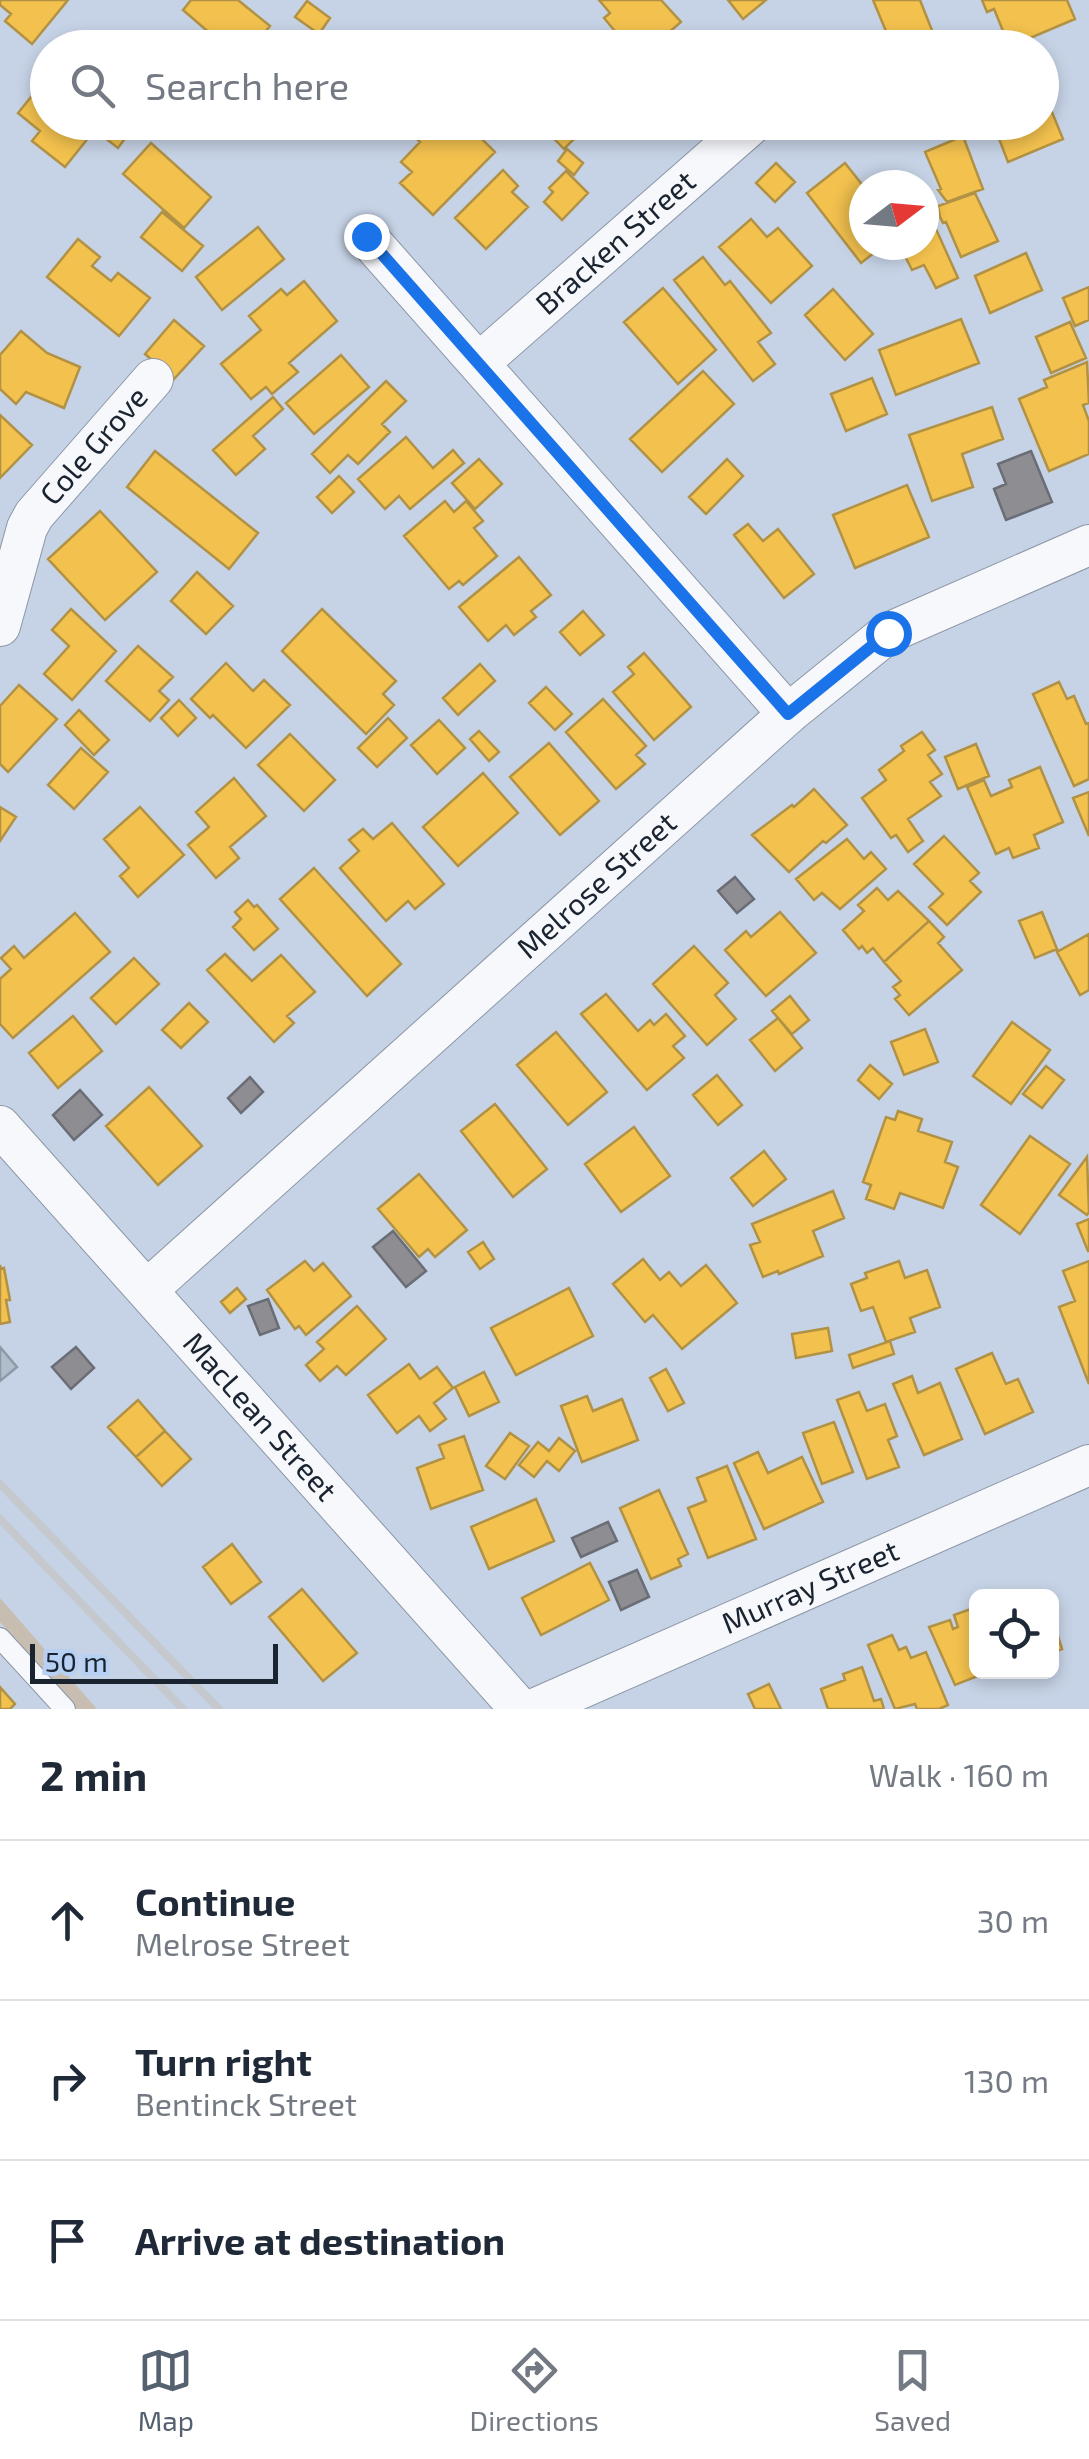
<!DOCTYPE html>
<html lang="en">
<head>
<meta charset="utf-8">
<style>
  :root { --surface:#fff; --page:#f2f2f3; --text:#1f2937; --muted:#747a83; --line:#e0e1e3; --accent:#566170 }
  body { margin:0; font-family:"Exo 2",sans-serif; background:var(--page); color:var(--text) }
  .controls { position:absolute; right:30px; bottom:30px; display:grid; overflow:hidden; border-radius:15px; box-shadow:0 5px 15px #0003 }
  .controls button { width:90px; height:90px; display:grid; place-items:center; padding:0; border:0; border-bottom:2px solid var(--line); background:var(--surface); color:var(--text); font:50px sans-serif }
  .compass { position:absolute; left:849px; top:170px; width:90px; height:90px; border-radius:50%; background:var(--surface); box-shadow:0 5px 15px #0003; rotate:74deg }
  .scale { position:absolute; left:30px; bottom:25px; width:248px; box-sizing:border-box; padding-left:10px; border:5px solid #1a2330; border-top:0; font-size:28px; line-height:35px; white-space:nowrap; color:#1a2330; -webkit-text-stroke:8px #b8d0f4; paint-order:stroke }
  .stop { position:absolute; width:30px; height:30px; margin:-22px; border:8px solid #1a73e8; border-radius:50%; background:#fff }
  .stop.end { background:#1a73e8; border-color:#fff; box-shadow:0 2px 10px #0008 }
  .list { margin:0; padding:0; list-style:none }
  h2 { display:flex; justify-content:space-between; align-items:center; height:130px; margin:0; padding:0 40px; font-size:42px }
  h2 small { font-size:32px; font-weight:400; color:var(--muted) }
  .list li { display:grid; grid-template-columns:65px 1fr auto; gap:30px; align-items:center; box-sizing:border-box; height:160px; padding:0 40px; border-top:2px solid var(--line) }
  .list b { display:block; font-size:38px; white-space:nowrap }
  .list p { margin:0; font-size:32px; white-space:nowrap; color:var(--muted) }
  .list em { font-size:32px; font-style:normal; color:var(--muted) }
  .icon { flex:none; width:55px; height:55px; fill:none; stroke:currentColor; stroke-width:2; stroke-linecap:round; stroke-linejoin:round }
  .map { position:relative; flex:none; width:1089px; height:1709px; overflow:hidden }
  .search { position:absolute; background:var(--surface); box-shadow:0 5px 15px #0003; left:30px; right:30px; top:30px; height:110px; display:flex; align-items:center; gap:25px; box-sizing:border-box; padding:0 35px; border-radius:55px; color:var(--muted); font-size:38px }
  .sheet { height:610px; background:var(--surface) }
  nav { display:flex; justify-content:space-around; align-items:center; box-sizing:border-box; height:140px; border-top:2px solid var(--line); background:var(--surface); font-size:28px; color:var(--muted) }
  nav a { display:grid; justify-items:center; gap:5px }
  nav .on { color:var(--accent) }
  .map>svg:first-child { display:block }
</style>
</head>
<body>
<div class="map">
<svg width="1089" height="1709" viewBox="0 0 1089 1709">
  <rect width="100%" height="100%" fill="#c6d3e6"/>
  <path fill="#c7beb1" d="M 0,1598 L 97,1709 L 77,1709 L 0,1622 Z"/>
  <path fill="#f2c14e" stroke="#b19245" stroke-width="2.5" d="M 0,0 L 68,0 L 32,44 L 5,21 L 11,14 L 0,5 Z
    M 191,0 L 238,0 L 270,26 L 252,48 L 227,48 L 183,10 Z
    M 599,0 L 661,0 L 681,22 L 667,34 L 678,48 L 629,48 L 604,18 L 610,13 Z
    M 728,0 L 766,0 L 743,19 Z
    M 873,0 L 920,0 L 939,48 L 893,48 Z
    M 982,0 L 1067,0 L 1075,19 L 1030,38 L 1034,48 L 1010,48 L 994,9 L 987,12 Z
    M 307,1 L 330,18 L 319,34 L 295,17 Z
    M 349,34 L 366,48 L 338,48 Z
    M 40,86 L 48,92 L 48,122 L 101,122 L 65,167 L 32,141 L 40,131 L 18,113 Z
    M 1047,100 L 1063,139 L 1008,162 L 993,123 L 1042,122 L 1042,103 Z
    M 109,122 L 137,122 L 118,148 L 100,134 Z
    M 327,122 L 354,122 L 343,136 Z
    M 416,122 L 465,122 L 495,152 L 433,215 L 400,183 L 412,172 L 401,162 L 420,142 L 409,131 Z
    M 538,122 L 591,122 L 564,149 Z
    M 963,136 L 983,189 L 947,202 L 938,190 L 941,189 L 925,152 Z
    M 151,143 L 211,197 L 184,228 L 123,174 Z
    M 567,149 L 583,163 L 574,175 L 558,161 Z
    M 776,163 L 795,182 L 775,202 L 756,183 Z
    M 845,163 L 864,187 L 864,245 L 884,245 L 861,263 L 807,193 Z
    M 503,170 L 518,186 L 512,192 L 528,207 L 486,249 L 455,218 Z
    M 566,171 L 588,193 L 562,220 L 544,202 L 553,192 L 549,188 Z
    M 975,193 L 998,241 L 961,257 L 946,222 L 943,223 L 940,217 L 938,206 Z
    M 162,212 L 203,246 L 182,271 L 141,237 Z
    M 751,219 L 767,237 L 778,228 L 812,266 L 771,303 L 719,247 Z
    M 258,227 L 284,259 L 222,310 L 196,277 Z
    M 936,229 L 958,278 L 936,288 L 924,265 L 912,270 L 905,256 L 918,245 L 924,245 L 924,240 Z
    M 78,239 L 100,257 L 92,266 L 111,281 L 118,273 L 150,298 L 119,336 L 47,277 Z
    M 1026,253 L 1042,290 L 990,313 L 975,276 Z
    M 703,257 L 725,285 L 730,281 L 771,333 L 758,342 L 775,364 L 753,381 L 674,280 Z
    M 304,281 L 337,321 L 289,363 L 298,372 L 272,394 L 266,387 L 251,399 L 221,364 L 261,330 L 249,316 L 281,289 L 287,295 Z
    M 1089,287 L 1089,320 L 1075,326 L 1063,298 Z
    M 663,288 L 716,350 L 678,384 L 624,322 Z
    M 833,289 L 873,334 L 845,360 L 805,315 Z
    M 961,319 L 979,363 L 896,395 L 879,350 Z
    M 174,320 L 204,346 L 174,379 L 145,354 Z
    M 1070,322 L 1086,358 L 1051,373 L 1036,337 Z
    M 21,331 L 47,353 L 80,367 L 64,408 L 26,392 L 16,404 L 0,389 L 0,355 Z
    M 341,355 L 369,387 L 314,434 L 286,403 Z
    M 1087,362 L 1089,403 L 1083,405 L 1089,421 L 1089,454 L 1049,471 L 1019,399 L 1047,387 L 1044,380 Z
    M 703,371 L 734,404 L 662,472 L 630,439 Z
    M 872,378 L 887,414 L 846,431 L 831,394 Z
    M 386,381 L 406,401 L 382,424 L 390,432 L 358,464 L 348,455 L 330,473 L 312,454 Z
    M 273,397 L 283,409 L 253,436 L 265,449 L 236,475 L 213,450 Z
    M 992,407 L 1003,439 L 962,454 L 973,487 L 932,501 L 909,435 Z
    M 0,415 L 32,445 L 0,478 Z
    M 406,437 L 433,468 L 453,450 L 464,463 L 410,509 L 399,496 L 385,509 L 358,479 Z
    M 155,451 L 258,533 L 229,569 L 127,487 Z
    M 479,459 L 502,484 L 475,509 L 452,483 Z
    M 727,459 L 743,476 L 706,514 L 689,497 Z
    M 339,476 L 354,492 L 332,513 L 317,497 Z
    M 907,485 L 929,537 L 855,568 L 833,515 Z
    M 445,501 L 454,512 L 466,501 L 483,521 L 474,528 L 497,556 L 463,585 L 459,581 L 449,589 L 404,536 Z
    M 100,511 L 157,572 L 105,620 L 48,559 Z
    M 748,524 L 763,541 L 778,529 L 814,574 L 784,598 L 734,535 Z
    M 519,557 L 551,595 L 531,611 L 536,617 L 514,635 L 506,625 L 488,641 L 459,607 Z
    M 197,572 L 233,606 L 206,634 L 171,601 Z
    M 71,609 L 116,651 L 72,700 L 44,674 L 69,646 L 52,630 Z
    M 322,609 L 396,681 L 383,694 L 394,705 L 366,734 L 282,651 Z
    M 583,611 L 604,635 L 580,655 L 560,632 Z
    M 138,646 L 173,677 L 159,691 L 169,700 L 150,721 L 106,681 Z
    M 644,653 L 691,707 L 654,740 L 613,692 L 634,674 L 628,667 Z
    M 226,663 L 253,691 L 264,680 L 290,705 L 246,748 L 213,715 L 210,718 L 191,699 Z
    M 480,664 L 495,681 L 458,715 L 443,698 Z
    M 1059,682 L 1067,699 L 1074,696 L 1086,724 L 1089,723 L 1089,779 L 1074,786 L 1033,694 Z
    M 19,685 L 57,719 L 8,772 L 0,764 L 0,706 Z
    M 546,687 L 572,714 L 555,730 L 529,703 Z
    M 603,699 L 646,746 L 636,755 L 645,764 L 616,789 L 566,732 Z
    M 179,700 L 196,718 L 178,736 L 161,718 Z
    M 79,710 L 109,740 L 94,755 L 65,725 Z
    M 388,718 L 407,738 L 377,767 L 358,748 Z
    M 439,720 L 465,748 L 437,774 L 411,745 Z
    M 479,731 L 499,752 L 489,761 L 470,739 Z
    M 922,732 L 935,750 L 928,755 L 942,774 L 930,782 L 941,796 L 908,819 L 923,841 L 908,852 L 896,835 L 891,838 L 862,798 L 886,780 L 879,770 L 904,751 L 901,746 Z
    M 290,734 L 335,780 L 304,811 L 258,765 Z
    M 549,743 L 599,801 L 560,835 L 510,777 Z
    M 976,744 L 989,776 L 958,789 L 945,757 Z
    M 81,748 L 108,772 L 74,809 L 48,785 Z
    M 1040,767 L 1063,822 L 1034,835 L 1039,848 L 1013,858 L 1009,848 L 996,854 L 967,787 L 984,780 L 991,796 L 1012,787 L 1009,780 Z
    M 483,773 L 518,813 L 458,866 L 423,827 Z
    M 234,778 L 266,816 L 230,847 L 239,858 L 216,878 L 188,845 L 209,827 L 196,812 Z
    M 814,789 L 847,825 L 826,843 L 823,841 L 789,872 L 752,835 L 792,805 L 794,807 Z
    M 1089,792 L 1089,836 L 1073,798 Z
    M 0,807 L 16,817 L 0,841 Z
    M 140,807 L 184,855 L 138,897 L 120,876 L 129,868 L 104,839 Z
    M 392,823 L 444,884 L 415,909 L 408,901 L 386,921 L 340,868 L 359,851 L 349,840 L 363,829 L 373,839 Z
    M 944,836 L 979,873 L 970,881 L 981,892 L 947,925 L 929,907 L 943,894 L 914,864 Z
    M 847,839 L 864,859 L 871,852 L 886,869 L 840,909 L 822,893 L 814,900 L 796,879 Z
    M 314,868 L 401,964 L 367,996 L 280,899 Z
    M 877,888 L 888,900 L 898,891 L 929,921 L 884,962 L 873,948 L 867,953 L 862,946 L 859,949 L 843,930 L 864,911 L 858,905 Z
    M 248,900 L 254,907 L 257,905 L 278,929 L 254,950 L 233,927 L 241,919 L 235,912 Z
    M 780,912 L 816,953 L 766,996 L 725,950 L 746,931 L 751,937 Z
    M 1042,912 L 1057,949 L 1035,958 L 1019,921 Z
    M 75,913 L 110,952 L 13,1038 L 0,1024 L 0,979 L 11,969 L 1,958 L 14,946 L 24,958 Z
    M 929,921 L 944,937 L 938,943 L 962,970 L 909,1015 L 895,999 L 900,995 L 893,987 L 901,981 L 884,962 Z
    M 1089,934 L 1089,990 L 1080,995 L 1057,952 Z
    M 694,946 L 728,983 L 715,995 L 736,1019 L 707,1045 L 653,984 Z
    M 225,954 L 252,981 L 281,955 L 315,992 L 287,1016 L 294,1023 L 274,1042 L 207,970 Z
    M 134,958 L 159,984 L 116,1024 L 91,998 Z
    M 606,994 L 638,1031 L 650,1020 L 654,1025 L 666,1014 L 685,1036 L 673,1046 L 684,1058 L 647,1090 L 581,1014 Z
    M 790,996 L 809,1020 L 792,1034 L 772,1011 Z
    M 189,1003 L 208,1022 L 181,1048 L 162,1030 Z
    M 73,1016 L 102,1051 L 58,1088 L 29,1053 Z
    M 778,1018 L 802,1048 L 775,1071 L 750,1040 Z
    M 1012,1022 L 1050,1050 L 1011,1104 L 973,1076 Z
    M 925,1029 L 938,1062 L 904,1075 L 891,1042 Z
    M 556,1032 L 607,1092 L 568,1125 L 517,1065 Z
    M 870,1065 L 892,1084 L 879,1099 L 858,1080 Z
    M 1046,1066 L 1064,1080 L 1042,1108 L 1023,1094 Z
    M 717,1075 L 742,1105 L 718,1125 L 693,1095 Z
    M 149,1087 L 202,1146 L 158,1185 L 106,1126 Z
    M 495,1104 L 547,1169 L 513,1197 L 461,1131 Z
    M 898,1111 L 922,1119 L 918,1131 L 952,1142 L 945,1162 L 958,1167 L 943,1208 L 900,1193 L 894,1209 L 866,1199 L 871,1185 L 863,1182 L 886,1117 L 895,1120 Z
    M 634,1127 L 670,1176 L 621,1212 L 585,1164 Z
    M 1030,1136 L 1070,1164 L 1020,1234 L 981,1205 Z
    M 764,1151 L 786,1179 L 753,1206 L 731,1178 Z
    M 1087,1157 L 1089,1212 L 1087,1215 L 1059,1195 Z
    M 419,1174 L 467,1230 L 435,1257 L 428,1249 L 419,1257 L 378,1209 Z
    M 833,1191 L 844,1218 L 813,1231 L 823,1256 L 779,1274 L 778,1271 L 763,1277 L 750,1245 L 760,1242 L 752,1224 Z
    M 1089,1219 L 1089,1251 L 1088,1251 L 1077,1224 Z
    M 483,1242 L 494,1259 L 480,1269 L 468,1252 Z
    M 643,1259 L 660,1280 L 669,1272 L 681,1286 L 706,1265 L 737,1303 L 682,1349 L 653,1315 L 645,1322 L 613,1284 Z
    M 305,1261 L 314,1271 L 323,1263 L 351,1296 L 306,1335 L 299,1326 L 295,1329 L 267,1290 Z
    M 899,1261 L 905,1278 L 927,1270 L 940,1307 L 910,1318 L 915,1332 L 886,1342 L 873,1307 L 861,1311 L 851,1284 L 867,1278 L 865,1273 Z
    M 1089,1261 L 1089,1384 L 1059,1307 L 1075,1301 L 1063,1271 Z
    M 0,1265 L 1,1269 L 4,1268 L 10,1300 L 6,1300 L 10,1322 L 0,1324 Z
    M 237,1288 L 246,1299 L 230,1313 L 221,1302 Z
    M 569,1288 L 593,1336 L 516,1375 L 491,1328 Z
    M 357,1306 L 386,1339 L 346,1375 L 337,1366 L 320,1381 L 306,1365 L 324,1349 L 317,1342 Z
    M 828,1328 L 832,1351 L 796,1358 L 792,1334 Z
    M 890,1341 L 894,1354 L 853,1368 L 849,1355 Z
    M 992,1353 L 1006,1384 L 1018,1379 L 1033,1412 L 985,1434 L 956,1369 Z
    M 409,1364 L 420,1379 L 437,1367 L 453,1388 L 434,1403 L 446,1419 L 430,1431 L 419,1416 L 397,1433 L 368,1395 Z
    M 666,1369 L 684,1403 L 668,1411 L 650,1378 Z
    M 484,1372 L 499,1402 L 469,1416 L 455,1387 Z
    M 912,1376 L 918,1393 L 940,1383 L 962,1439 L 924,1455 L 893,1384 Z
    M 859,1392 L 867,1411 L 885,1404 L 897,1436 L 888,1440 L 899,1467 L 867,1479 L 837,1400 Z
    M 587,1396 L 593,1411 L 622,1399 L 638,1440 L 582,1462 L 561,1406 Z
    M 138,1400 L 165,1431 L 136,1457 L 108,1427 Z
    M 834,1422 L 853,1472 L 822,1484 L 803,1433 Z
    M 165,1431 L 191,1459 L 162,1486 L 136,1457 Z
    M 510,1433 L 529,1446 L 505,1479 L 486,1466 Z
    M 464,1436 L 483,1490 L 431,1509 L 417,1468 L 444,1458 L 439,1445 Z
    M 559,1438 L 575,1451 L 559,1471 L 547,1461 L 534,1477 L 519,1465 L 538,1442 L 549,1451 Z
    M 758,1452 L 768,1473 L 802,1457 L 823,1502 L 764,1529 L 734,1463 Z
    M 727,1466 L 756,1539 L 708,1558 L 688,1508 L 706,1501 L 697,1478 Z
    M 659,1490 L 688,1554 L 678,1559 L 681,1566 L 651,1579 L 620,1508 Z
    M 536,1499 L 554,1541 L 489,1569 L 471,1527 Z
    M 232,1544 L 261,1582 L 231,1604 L 203,1567 Z
    M 590,1563 L 609,1600 L 541,1635 L 522,1598 Z
    M 302,1589 L 357,1653 L 323,1681 L 269,1617 Z
    M 976,1607 L 976,1672 L 983,1674 L 955,1685 L 929,1627 L 950,1620 L 953,1629 L 958,1627 L 954,1615 Z
    M 1052,1617 L 1062,1649 L 1052,1653 Z
    M 892,1635 L 899,1650 L 906,1647 L 911,1658 L 926,1652 L 948,1705 L 939,1709 L 917,1709 L 915,1704 L 895,1709 L 868,1645 Z
    M 862,1667 L 874,1701 L 881,1699 L 884,1709 L 828,1709 L 821,1689 L 845,1680 L 843,1674 Z
    M 769,1684 L 781,1709 L 755,1709 L 748,1694 Z
    M 0,1687 L 15,1704 L 10,1709 L 0,1709 Z"/>
  <path fill="#8d8d92" stroke="#6a6d75" stroke-width="2.5" d="M 1031,451 L 1052,502 L 1006,520 L 994,489 L 1006,484 L 998,464 Z
    M 735,877 L 754,899 L 737,913 L 718,891 Z
    M 250,1077 L 263,1092 L 241,1113 L 228,1098 Z
    M 80,1090 L 102,1115 L 74,1140 L 53,1115 Z
    M 393,1231 L 426,1271 L 406,1287 L 373,1247 Z
    M 268,1299 L 279,1328 L 260,1335 L 248,1306 Z
    M 76,1347 L 94,1368 L 71,1389 L 52,1367 Z
    M 608,1522 L 617,1541 L 581,1557 L 572,1538 Z
    M 637,1570 L 649,1597 L 621,1610 L 609,1582 Z"/>
  <path fill="#b0bdcb" stroke="#8c99a6" stroke-width="2.5" d="M 0,1347 L 17,1367 L 0,1381 Z"/>
  <g fill="none" stroke-linecap="round" stroke-linejoin="round">
    <defs>
      <path id="service" d="M 0,1638 L 65,1709"/>
      <g id="minor">
        <path d="M 366,236 L 788,714"/>
        <path id="s1" d="M 479,363 L 754,122"/>
        <path id="s2" d="M 0,626 L 27,528 L 34,515 L 153,379"/>
        <path id="s3" d="M 0,1126 L 520,1709"/>
        <path id="s4" d="M 147,1290 L 788,714 L 888,633 L 1089,545"/>
        <path id="s5" d="M 534,1709 L 1089,1465"/>
      </g>
    </defs>
    <use href="#service" stroke="#8c96a5" stroke-width="22"/>
    <use href="#minor" stroke="#8c96a5" stroke-width="42"/>
    <use href="#service" stroke="#f6f8fb" stroke-width="20"/>
    <use href="#minor" stroke="#f6f8fb" stroke-width="40"/>
    <path stroke="#c5c9ce" stroke-width="8" d="M 0,1484 L 219,1709
      M 0,1519 L 183,1709"/>
  </g>
  <g fill="none" stroke-linecap="round" stroke-linejoin="round">
    <path stroke="#1a73e8" stroke-width="12" d="M 366,236 L 788,714 L 888,633"/>
  </g>
  <g text-anchor="middle" stroke-width="10" stroke-linejoin="round" paint-order="stroke">
    <g font-size="30" fill="#1a2330" stroke="#b8d0f4">
      <text dy="10" stroke="none"><textPath href="#s1" startOffset="182">Bracken Street</textPath></text>
      <text dy="10" stroke="none"><textPath href="#s2" startOffset="208">Cole Grove</textPath></text>
      <text dy="10" stroke="none"><textPath href="#s4" startOffset="605">Melrose Street</textPath></text>
      <text dy="10" stroke="none"><textPath href="#s3" startOffset="390">MacLean Street</textPath></text>
      <text dy="10" stroke="none"><textPath href="#s5" startOffset="302">Murray Street</textPath></text>
    </g>
  </g>
</svg>
<div class="controls">
<button><svg class="icon" aria-label="locate" viewBox="0 0 24 24"><circle cx="12" cy="12" r="6"/><path d="M12 2v4M12 18v4M2 12h4M18 12h4"/></svg></button>
</div>
<svg class="compass" viewBox="-18 -18 36 36"><path d="M0-13l5 13h-10z" fill="#e53935"/><path d="M0 13l5-13h-10z" fill="#747a83"/></svg>
<div class="scale">50 m</div>
<div class="stop" style="left:888px;top:633px"></div>
<div class="stop end" style="left:366px;top:236px"></div>
<div class="search"><svg class="icon" aria-label="search" viewBox="0 0 24 24"><circle cx="10" cy="10" r="6"/><path d="M15 15l6 6"/></svg>Search here</div>
</div>
<section class="sheet">
<h2>2 min<small>Walk · 160 m</small></h2>
<ul class="list">
<li><svg class="icon" aria-label="ahead" viewBox="0 0 24 24"><path d="M12 20V5M6 11l6-6 6 6"/></svg><div><b>Continue</b><p>Melrose Street</p></div><em>30 m</em></li>
<li><svg class="icon" aria-label="right" viewBox="0 0 24 24"><path d="M7 20v-9h11M14 6l5 5-5 5"/></svg><div><b>Turn right</b><p>Bentinck Street</p></div><em>130 m</em></li>
<li><svg class="icon" aria-label="arrive" viewBox="0 0 24 24"><path d="M6 21V4h12l-3 4 3 4H6"/></svg><div><b>Arrive at destination</b></div></li>
</ul>
</section>
<nav>
<a class="on"><svg class="icon" aria-label="map" viewBox="0 0 24 24"><path d="M3 6l6-2 6 2 6-2v14l-6 2-6-2-6 2zM9 4v14M15 6v14"/></svg>Map</a>
<a><svg class="icon" aria-label="directions" viewBox="0 0 24 24"><path d="M12 3l9 9-9 9-9-9zM9 14v-3h6M13 9l2 2-2 2"/></svg>Directions</a>
<a><svg class="icon" aria-label="saved" viewBox="0 0 24 24"><path d="M7 4h10v16l-5-4-5 4z"/></svg>Saved</a>
</nav>
</body>
</html>
